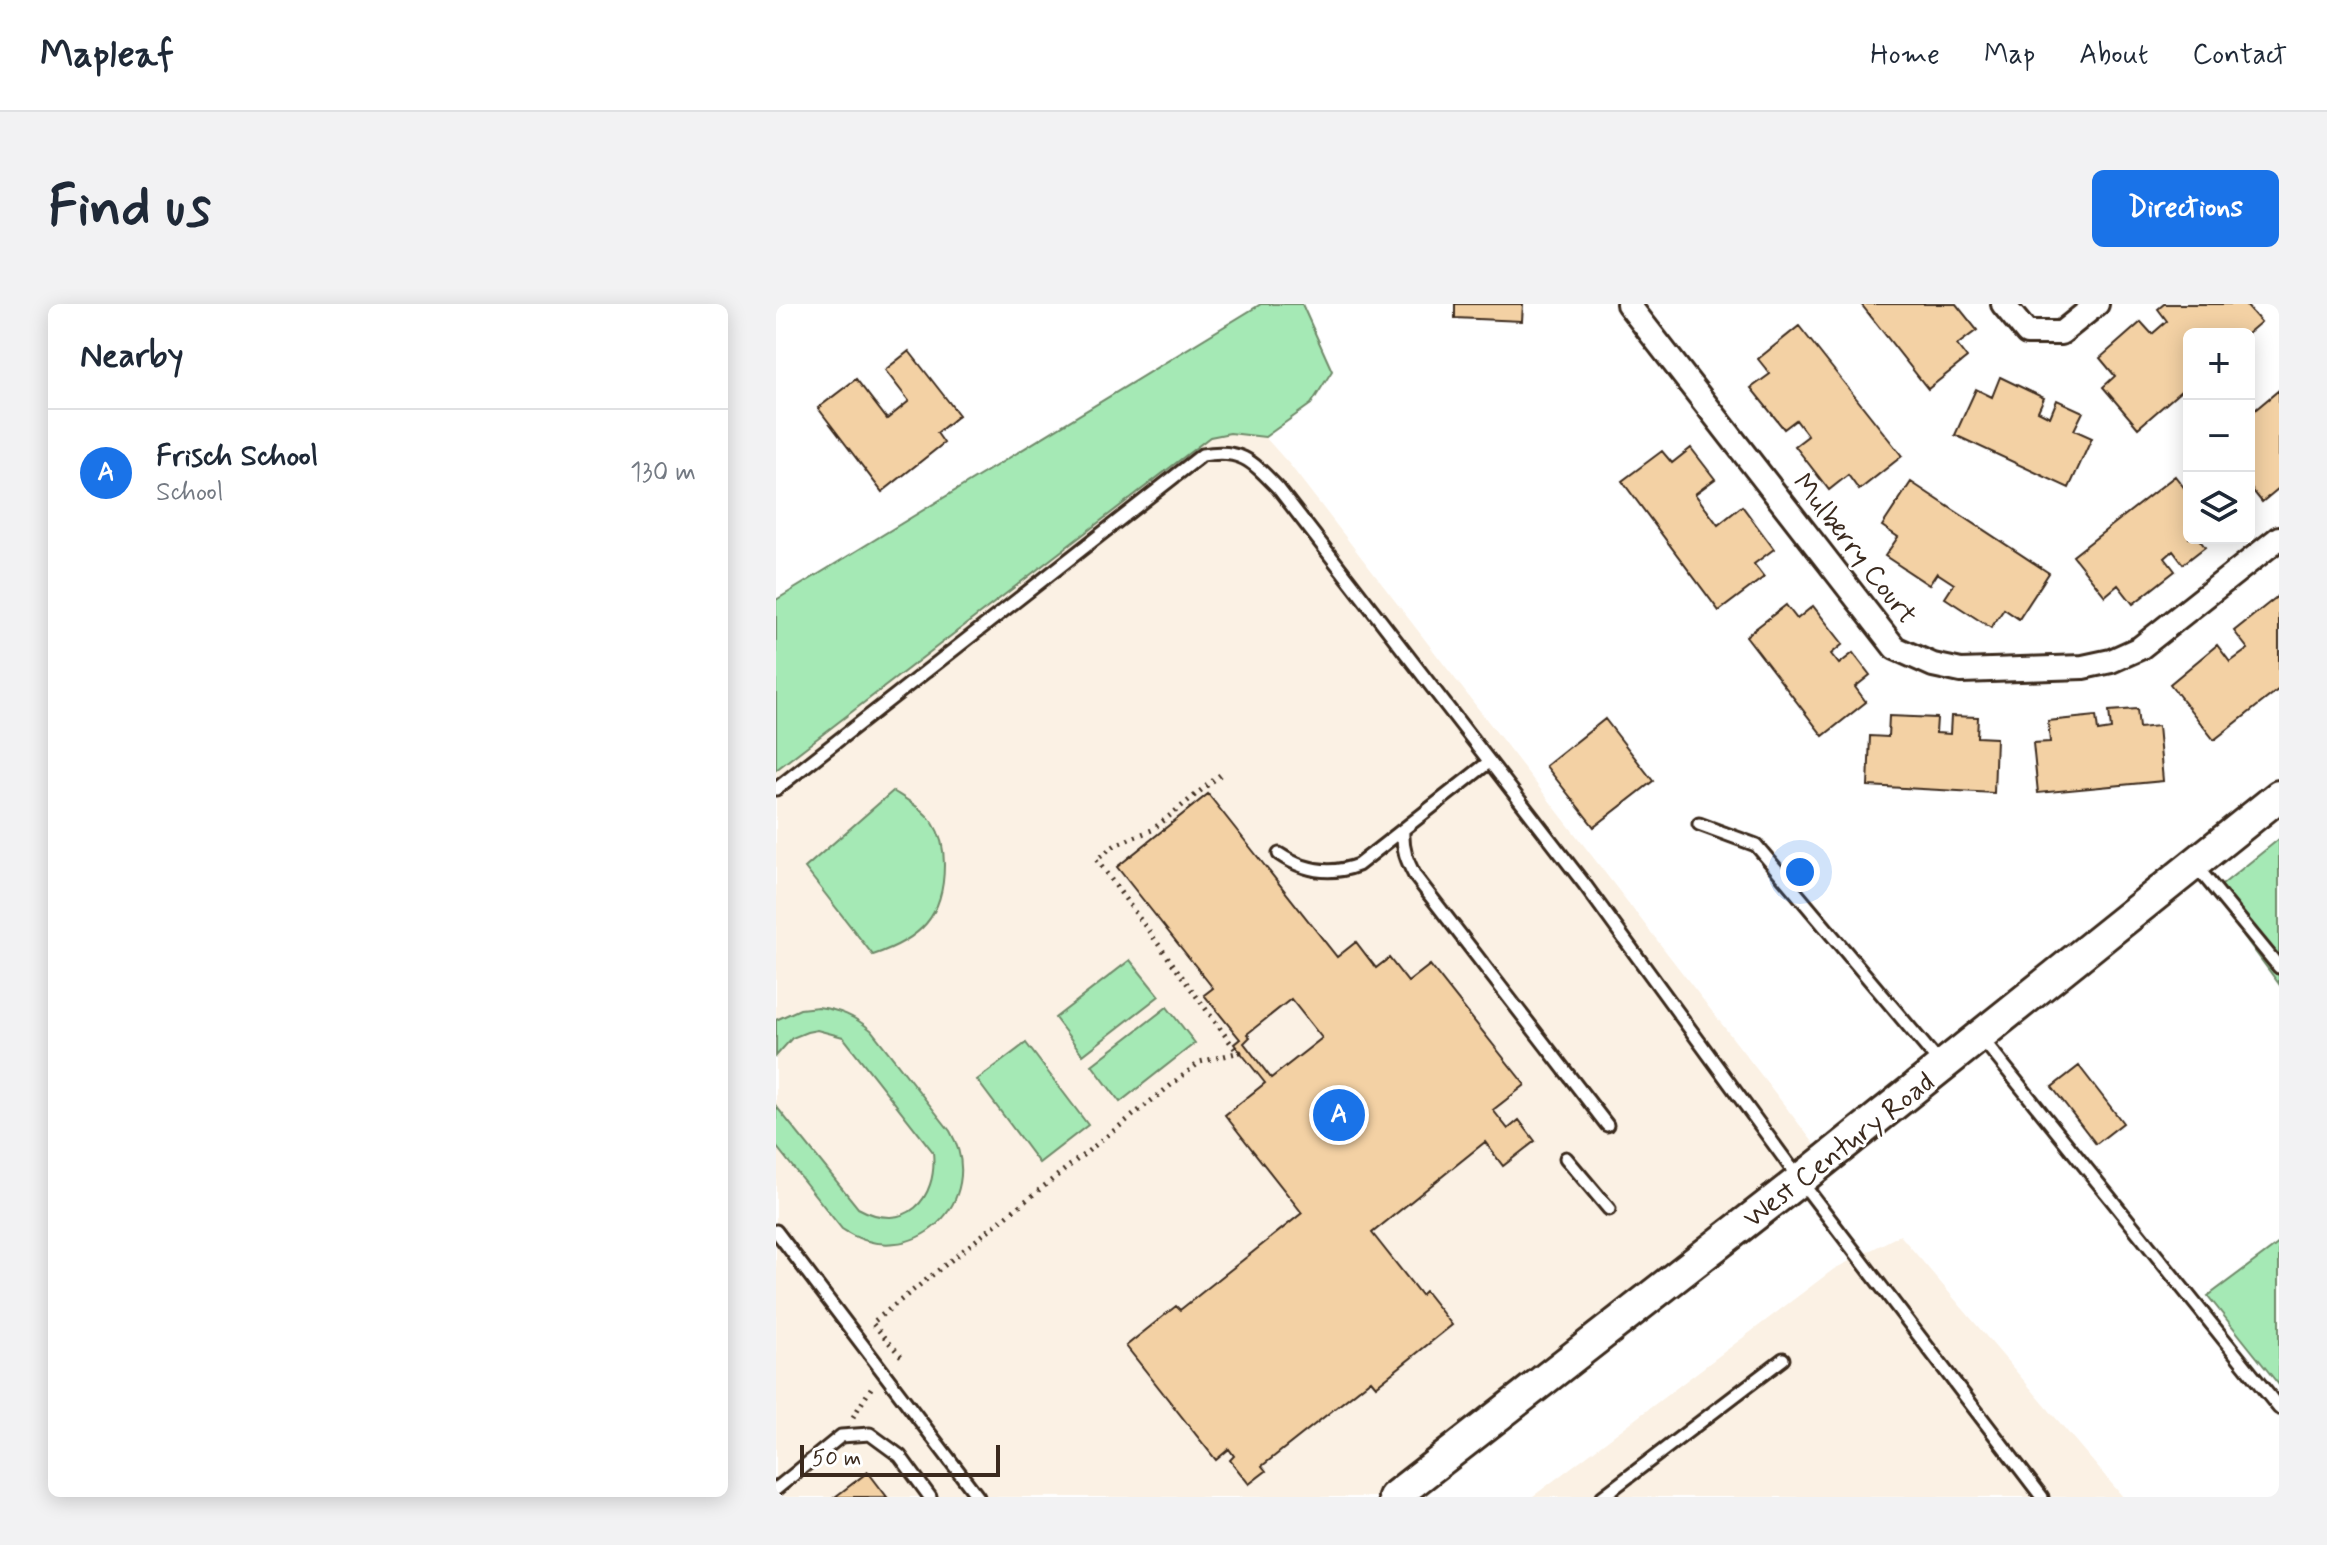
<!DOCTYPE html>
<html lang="en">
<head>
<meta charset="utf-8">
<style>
  :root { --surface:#fff; --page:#f2f2f3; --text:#1f2937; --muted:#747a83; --line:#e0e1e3; --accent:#1a73e8 }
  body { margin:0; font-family:Mynerve,sans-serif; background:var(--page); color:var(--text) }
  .controls { position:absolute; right:24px; top:24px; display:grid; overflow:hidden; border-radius:12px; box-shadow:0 4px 20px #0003 }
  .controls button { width:72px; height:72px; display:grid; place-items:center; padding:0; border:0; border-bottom:2px solid var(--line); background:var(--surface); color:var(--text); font:40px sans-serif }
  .scale { position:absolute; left:24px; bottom:20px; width:200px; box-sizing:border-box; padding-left:8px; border:4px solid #3b2a1e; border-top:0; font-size:22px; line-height:28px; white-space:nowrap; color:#3b2a1e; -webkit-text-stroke:6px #fff; paint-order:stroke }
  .you { position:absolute; left:1024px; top:568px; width:28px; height:28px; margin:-20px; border:6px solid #fff; border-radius:50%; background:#1a73e8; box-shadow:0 0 0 12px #1a73e833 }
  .badge { display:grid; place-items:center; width:52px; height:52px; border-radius:50%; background:var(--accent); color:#fff; font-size:26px; font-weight:700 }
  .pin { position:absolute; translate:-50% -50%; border:4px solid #fff; box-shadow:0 2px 8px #0006 }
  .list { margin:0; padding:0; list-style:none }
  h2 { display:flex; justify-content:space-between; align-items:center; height:104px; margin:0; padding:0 32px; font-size:34px }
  h2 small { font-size:26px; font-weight:400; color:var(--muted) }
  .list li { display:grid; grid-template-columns:52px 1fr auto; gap:24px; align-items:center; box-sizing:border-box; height:128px; padding:0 32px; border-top:2px solid var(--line) }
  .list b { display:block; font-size:30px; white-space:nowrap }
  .list p { margin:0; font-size:26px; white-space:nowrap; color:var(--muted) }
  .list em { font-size:26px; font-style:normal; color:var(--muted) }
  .icon { flex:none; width:44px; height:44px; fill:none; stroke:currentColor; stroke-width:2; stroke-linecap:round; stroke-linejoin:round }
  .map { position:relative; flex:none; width:1503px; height:1193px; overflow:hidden; border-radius:12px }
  header { display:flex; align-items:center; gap:48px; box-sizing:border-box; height:112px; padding:0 40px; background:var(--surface); border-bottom:2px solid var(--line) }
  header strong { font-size:38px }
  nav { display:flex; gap:44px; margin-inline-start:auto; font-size:28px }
  .intro { display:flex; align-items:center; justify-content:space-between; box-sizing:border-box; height:192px; padding:0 48px }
  h1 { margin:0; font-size:56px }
  .button { padding:20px 36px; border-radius:12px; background:var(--accent); color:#fff; font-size:28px; font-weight:700 }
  main { display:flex; gap:48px; padding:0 48px }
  aside { flex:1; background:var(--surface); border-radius:12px; box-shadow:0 4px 20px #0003 }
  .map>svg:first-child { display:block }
</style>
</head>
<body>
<header>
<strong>Mapleaf</strong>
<nav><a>Home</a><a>Map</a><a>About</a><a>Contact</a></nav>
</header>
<div class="intro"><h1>Find us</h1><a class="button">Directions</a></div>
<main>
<aside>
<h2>Nearby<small></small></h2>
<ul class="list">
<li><span class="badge">A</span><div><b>Frisch School</b><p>School</p></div><em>130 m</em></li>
</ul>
</aside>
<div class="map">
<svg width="1503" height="1193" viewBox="0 0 1503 1193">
  <rect width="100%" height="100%" fill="#fff"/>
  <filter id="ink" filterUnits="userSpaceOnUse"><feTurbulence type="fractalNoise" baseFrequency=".0125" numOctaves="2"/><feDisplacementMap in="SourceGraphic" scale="16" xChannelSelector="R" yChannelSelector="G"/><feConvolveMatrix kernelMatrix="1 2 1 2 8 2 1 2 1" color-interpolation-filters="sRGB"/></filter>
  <g filter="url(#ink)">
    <path fill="#fbf1e4" d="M 454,129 L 489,133 L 514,161 L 1050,855 L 618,1193 L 0,1193 L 0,466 L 434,133 Z
      M 1124,931 L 1347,1193 L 756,1193 L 1058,965 Z"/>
    <path fill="#a5e9b5" stroke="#708a6a" stroke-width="2" d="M 485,0 L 526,0 L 556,67 L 535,100 L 489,133 L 454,129 L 434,133 L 0,466 L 0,296 Z
      M 117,487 C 131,496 147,505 157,519 C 165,531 168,547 168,561 C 168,613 144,635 97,651 L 29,564 Z
      M 1503,535 L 1503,680 L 1436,589 Z
      M 354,656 L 383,692 L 307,751 L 279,714 Z
      M 42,703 C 64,706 78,712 95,726 L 174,827 C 215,897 135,972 66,925 L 0,842 L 0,802 L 82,904 C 129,930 162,896 157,848 L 67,733 L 41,726 L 31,728 L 16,734 L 0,752 L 0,716 L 24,705 Z
      M 391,703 L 419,739 L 344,798 L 316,761 Z
      M 250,739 L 312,821 L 263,859 L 201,776 Z
      M 1503,939 L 1503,1081 L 1432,992 Z"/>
    <path fill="#f3d1a4" stroke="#3b2a1e" stroke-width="2" fill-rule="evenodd" d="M 679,0 L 747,0 L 746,17 L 679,14 Z
      M 1085,0 L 1180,0 L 1201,26 L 1181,41 L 1191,54 L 1152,85 Z
      M 1388,0 L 1469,0 L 1485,18 L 1471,30 L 1413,30 L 1413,80 L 1362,124 L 1327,83 L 1339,72 L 1324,54 L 1365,18 L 1376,30 L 1391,17 L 1382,5 Z
      M 1023,22 L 1126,152 L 1083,186 L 1072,171 L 1053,186 L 1019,142 L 1032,132 L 1020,116 L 1008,125 L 975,84 L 994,70 L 982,55 Z
      M 133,47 L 183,111 L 161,129 L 168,139 L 106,188 L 42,104 L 80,75 L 111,115 L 133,97 L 109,66 Z
      M 1224,73 L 1268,94 L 1262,107 L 1274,113 L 1281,96 L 1307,108 L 1298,126 L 1316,134 L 1293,184 L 1179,131 L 1200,85 L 1216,93 Z
      M 1503,86 L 1503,184 L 1486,198 L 1473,182 L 1473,111 Z
      M 915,144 L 939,175 L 919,190 L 942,221 L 966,202 L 998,245 L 978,260 L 988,273 L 943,307 L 846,177 L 886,147 L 896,159 Z
      M 1399,172 L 1413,190 L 1413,234 L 1422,234 L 1429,243 L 1407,260 L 1397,247 L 1389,254 L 1399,267 L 1357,300 L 1342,281 L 1329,292 L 1297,252 Z
      M 1135,178 L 1273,269 L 1243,315 L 1228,305 L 1215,324 L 1169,294 L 1178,280 L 1161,269 L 1153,281 L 1109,252 L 1122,233 L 1106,222 Z
      M 1503,291 L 1503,385 L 1438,436 L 1394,380 L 1441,341 L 1454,358 L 1472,345 L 1458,327 Z
      M 1010,301 L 1021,315 L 1037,302 L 1067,340 L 1055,350 L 1063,360 L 1077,349 L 1094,371 L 1079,383 L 1090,398 L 1047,432 L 970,332 Z
      M 1361,405 L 1363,424 L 1382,422 L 1387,477 L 1262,489 L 1257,439 L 1274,438 L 1272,417 L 1320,412 L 1322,427 L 1335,425 L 1333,407 Z
      M 1113,412 L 1161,414 L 1160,429 L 1174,430 L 1175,412 L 1202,413 L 1201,433 L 1220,434 L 1218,489 L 1092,482 L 1094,432 L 1112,433 Z
      M 829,415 L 877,477 L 818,523 L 770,462 Z
      M 432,490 L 561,653 L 580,638 L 600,664 L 613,654 L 632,678 L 654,661 L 749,781 L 717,806 L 732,825 L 743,816 L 759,837 L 727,862 L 709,838 L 596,929 L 645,991 L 649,987 L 676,1021 L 600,1082 L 595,1076 L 486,1162 L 490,1167 L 473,1180 L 454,1156 L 458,1152 L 453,1145 L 440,1156 L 350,1042 L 400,1002 L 404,1006 L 526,909 L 449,811 L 489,779 L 458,740 L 464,735 L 428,691 L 437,684 L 341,563 ZM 515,695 L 546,734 L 495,774 L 468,739 L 474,733 L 471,730 Z
      M 1303,762 L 1347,819 L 1320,840 L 1276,783 Z
      M 92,1168 L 111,1193 L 59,1193 Z"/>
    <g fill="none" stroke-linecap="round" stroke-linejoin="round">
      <defs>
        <path id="lane" d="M 0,485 L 426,151 C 465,144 476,157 502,184 L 809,581 L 1024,876 L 1266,1193
          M 923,520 L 980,541 L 1166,762
          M 627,527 C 626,545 631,557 639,572 L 831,821
          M 503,550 C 528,567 554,572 582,561 L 713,458
          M 1420,562 L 1503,663
          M 1204,732 L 1503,1104
          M 790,854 L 833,905
          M 0,927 L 202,1193
          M 0,1185 L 65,1132 L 94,1130 L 124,1152 L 154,1193
          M 826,1193 L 1007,1055"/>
        <path id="street" d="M 852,0 L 1119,344 L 1157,361 L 1185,367 L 1307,363 L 1335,357 L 1364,344 L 1503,234
          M 1227,0 L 1251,29 L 1285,29 L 1321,0"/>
        <path id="secondary" d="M 618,1193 L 1024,876 L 1503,492"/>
      </defs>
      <use href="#lane" stroke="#3b2a1e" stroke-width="17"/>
      <use href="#street" stroke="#3b2a1e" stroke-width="28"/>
      <use href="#secondary" stroke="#3b2a1e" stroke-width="36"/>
      <path stroke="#3b2a1e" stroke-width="5" stroke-dasharray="2 6" stroke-linecap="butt" d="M 125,1052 L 96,1019 L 424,758 L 464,748 L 462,749 L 320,555 L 341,540 L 376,526 L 444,471
        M 77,1113 L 97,1081"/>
      <use href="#lane" stroke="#fff" stroke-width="11"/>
      <use href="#street" stroke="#fff" stroke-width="22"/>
      <use href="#secondary" stroke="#fff" stroke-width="30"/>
    </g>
  </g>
  <g text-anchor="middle" stroke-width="6" stroke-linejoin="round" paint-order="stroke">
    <g font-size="28" fill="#3b2a1e" stroke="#fff">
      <text transform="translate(1080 244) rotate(52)" y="10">Mulberry Court</text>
      <text transform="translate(1062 845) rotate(-38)" y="10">West Century Road</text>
    </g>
  </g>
</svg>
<div class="controls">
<button>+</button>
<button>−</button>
<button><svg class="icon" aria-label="layers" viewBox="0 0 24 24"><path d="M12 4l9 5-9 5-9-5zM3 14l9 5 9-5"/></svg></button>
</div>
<div class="scale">50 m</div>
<div class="you"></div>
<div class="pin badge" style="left:563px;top:811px">A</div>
</div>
</main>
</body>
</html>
